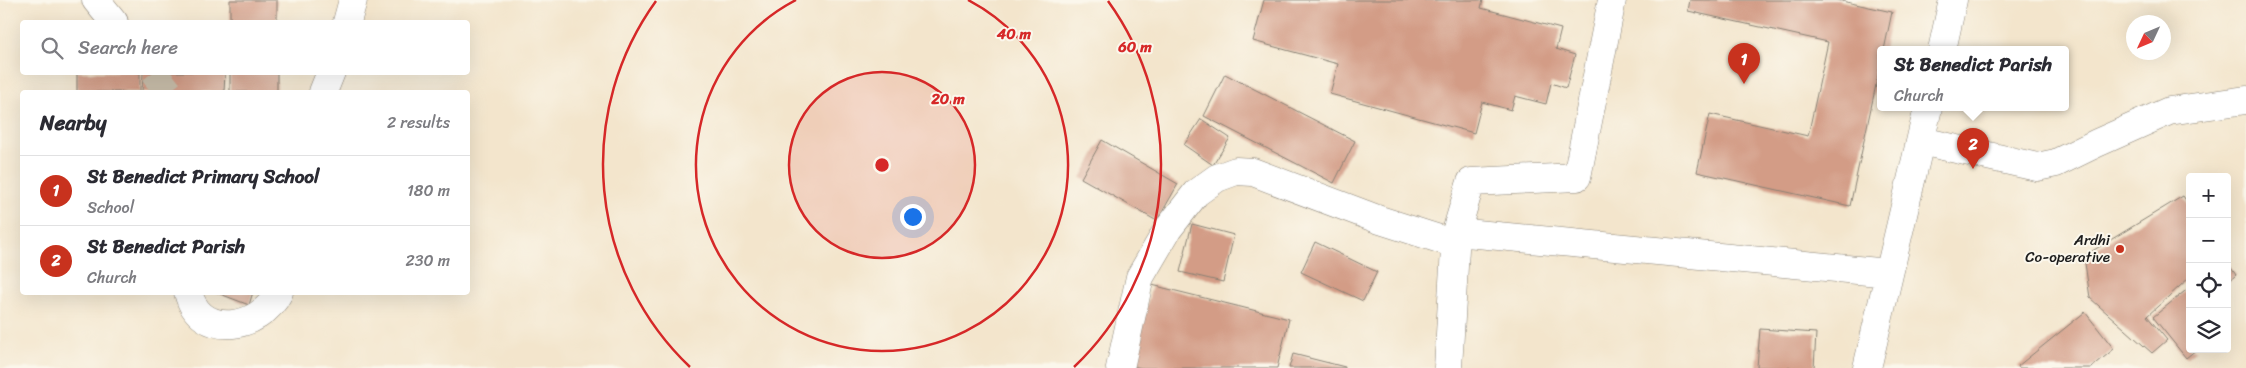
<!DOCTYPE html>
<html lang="en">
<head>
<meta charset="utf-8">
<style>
  :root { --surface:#fff; --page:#f7f7f7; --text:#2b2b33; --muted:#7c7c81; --line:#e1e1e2; --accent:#c8321e }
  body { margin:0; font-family:Sriracha,sans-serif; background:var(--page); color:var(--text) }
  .controls { position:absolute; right:15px; bottom:15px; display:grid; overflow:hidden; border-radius:5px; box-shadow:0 5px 20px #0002 }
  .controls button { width:45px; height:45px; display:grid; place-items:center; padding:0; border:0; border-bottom:1px solid var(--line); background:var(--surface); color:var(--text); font:25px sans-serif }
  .compass { position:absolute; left:2126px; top:15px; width:45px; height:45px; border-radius:50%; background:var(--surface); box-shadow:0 5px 20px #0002; rotate:226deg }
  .you { position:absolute; left:912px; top:216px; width:18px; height:18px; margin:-12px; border:4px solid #fff; border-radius:50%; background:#1a73e8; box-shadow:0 0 0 8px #1a73e833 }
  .badge { display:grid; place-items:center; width:32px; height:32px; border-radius:50%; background:var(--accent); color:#fff; font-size:16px; font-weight:700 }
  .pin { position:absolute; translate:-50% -41px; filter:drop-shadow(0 1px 2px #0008) }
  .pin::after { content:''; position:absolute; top:26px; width:18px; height:15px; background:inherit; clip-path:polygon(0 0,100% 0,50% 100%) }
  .popup { position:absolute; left:1877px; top:46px; width:192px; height:65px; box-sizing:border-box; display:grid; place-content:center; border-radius:5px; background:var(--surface); filter:drop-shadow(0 1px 4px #0005); font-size:16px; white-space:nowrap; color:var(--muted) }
  .popup b { font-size:19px; color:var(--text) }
  .popup::after { content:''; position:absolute; left:50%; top:100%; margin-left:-10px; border:10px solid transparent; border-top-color:var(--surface) }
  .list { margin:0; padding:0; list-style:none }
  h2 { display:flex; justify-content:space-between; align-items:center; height:65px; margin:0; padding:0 20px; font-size:21px }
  h2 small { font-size:16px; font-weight:400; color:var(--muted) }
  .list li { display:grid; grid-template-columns:32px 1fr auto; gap:15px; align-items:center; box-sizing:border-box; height:70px; padding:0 20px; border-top:1px solid var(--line) }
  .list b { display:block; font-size:19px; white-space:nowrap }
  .list p { margin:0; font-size:16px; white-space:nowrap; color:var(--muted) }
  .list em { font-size:16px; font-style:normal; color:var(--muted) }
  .icon { flex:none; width:28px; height:28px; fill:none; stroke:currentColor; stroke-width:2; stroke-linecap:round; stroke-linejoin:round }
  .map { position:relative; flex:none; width:2246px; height:368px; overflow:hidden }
  .search { position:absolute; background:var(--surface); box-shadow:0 5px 20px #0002; left:20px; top:20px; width:450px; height:55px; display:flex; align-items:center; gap:12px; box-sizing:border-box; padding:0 18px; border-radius:5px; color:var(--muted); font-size:19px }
  .panel { position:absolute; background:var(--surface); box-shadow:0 5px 20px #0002; left:20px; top:90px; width:450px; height:205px; border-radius:5px }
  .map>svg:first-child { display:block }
</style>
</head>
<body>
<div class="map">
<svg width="2246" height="368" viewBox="0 0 2246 368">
  <rect width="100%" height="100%" fill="#fbf7ec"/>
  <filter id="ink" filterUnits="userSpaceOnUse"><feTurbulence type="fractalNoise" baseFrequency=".02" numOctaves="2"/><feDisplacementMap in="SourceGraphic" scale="10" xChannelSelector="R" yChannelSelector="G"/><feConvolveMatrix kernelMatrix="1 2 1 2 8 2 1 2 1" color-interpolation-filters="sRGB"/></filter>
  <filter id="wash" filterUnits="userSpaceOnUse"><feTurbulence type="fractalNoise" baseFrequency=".0096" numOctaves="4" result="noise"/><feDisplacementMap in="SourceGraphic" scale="20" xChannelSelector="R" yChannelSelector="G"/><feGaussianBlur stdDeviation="1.12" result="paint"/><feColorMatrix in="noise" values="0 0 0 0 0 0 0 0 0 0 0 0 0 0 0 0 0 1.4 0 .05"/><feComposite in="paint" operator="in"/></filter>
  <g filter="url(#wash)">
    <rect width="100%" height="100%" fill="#f3e5cc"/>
    <g id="blocks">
      <path fill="#d39c86" d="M 230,0 L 277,0 L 277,22 L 230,22 Z
        M 1264,0 L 1483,0 L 1481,8 L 1561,29 L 1556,49 L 1575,55 L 1566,88 L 1551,83 L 1546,104 L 1515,96 L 1511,110 L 1482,102 L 1474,133 L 1330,94 L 1338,64 L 1253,41 Z
        M 1690,0 L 1837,0 L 1892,12 L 1884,50 L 1880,50 L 1880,66 L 1850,206 L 1697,172 L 1710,114 L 1808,136 L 1828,42 L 1688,11 Z
        M 77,72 L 140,72 L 140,92 L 77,92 Z
        M 143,72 L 225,72 L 224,92 L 142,92 Z
        M 230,72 L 277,72 L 277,92 L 230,92 Z
        M 1225,74 L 1355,141 L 1334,183 L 1204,116 Z
        M 1201,119 L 1230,138 L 1213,165 L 1184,145 Z
        M 1102,140 L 1178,184 L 1157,221 L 1081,178 Z
        M 2183,196 L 2190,206 L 2190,277 L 2147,316 L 2167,340 L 2152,353 L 2090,298 L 2084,256 Z
        M 1192,224 L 1234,235 L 1223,282 L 1180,272 Z
        M 1315,242 L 1377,272 L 1363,301 L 1301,272 Z
        M 2227,262 L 2236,275 L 2227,283 Z
        M 1152,285 L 1289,319 L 1277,368 L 1142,368 L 1132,366 Z
        M 2190,287 L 2190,349 L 2197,349 L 2186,358 L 2153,317 Z
        M 215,292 L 253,292 L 249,305 Z
        M 2085,312 L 2114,349 L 2091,368 L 2019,368 L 2018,366 Z
        M 1760,329 L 1816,333 L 1814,368 L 1757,367 Z
        M 1293,354 L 1345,367 L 1345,368 L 1289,368 Z"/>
    </g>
  </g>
  <g filter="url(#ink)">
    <use href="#blocks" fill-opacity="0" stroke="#888074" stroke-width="1"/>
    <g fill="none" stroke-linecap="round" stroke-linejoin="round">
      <path stroke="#c8bda9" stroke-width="28" stroke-dasharray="28 14" stroke-linecap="butt" d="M 153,72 L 169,92"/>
      <defs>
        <path id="minor" d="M 96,0 L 114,22
          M 347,22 L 353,0
          M 1942,50 L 1953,0
          M 323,92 L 331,72
          M 1921,141 L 2037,167 L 2056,163 L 2097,143 L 2169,111 L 2246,100
          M 1456,232 L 1471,182 L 1577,177 L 1612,0
          M 188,292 C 200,340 260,330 279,292
          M 1120,368 L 1140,277 L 1168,229 L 1196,193 L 1217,178 L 1236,171 L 1253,172 L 1380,220 L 1455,244
          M 1448,368 L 1456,232 L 1889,273
          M 1867,368 L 1928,108"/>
      </defs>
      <use href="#minor" stroke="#888074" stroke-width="29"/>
      <use href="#minor" stroke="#fff" stroke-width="28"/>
    </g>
  </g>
  <circle cx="882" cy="165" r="93" fill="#d62828" fill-opacity=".12"/>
  <g fill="none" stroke="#d62828" stroke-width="2.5">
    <circle cx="882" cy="165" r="93"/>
    <path d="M968 0A186 186 0 1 1 796 0"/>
    <path d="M690 367A279 279 0 0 1 656 1M1108 1A279 279 0 0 1 1074 367"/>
  </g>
  <circle fill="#c8321e" stroke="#fbf7ec" stroke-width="2" cx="2120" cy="249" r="5"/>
  <g text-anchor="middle" stroke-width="4" stroke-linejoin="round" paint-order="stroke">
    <g font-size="15" fill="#1c1c1c" stroke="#fbf7ec" text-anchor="end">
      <text x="2110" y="245">Ardhi<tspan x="2110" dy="17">Co-operative</tspan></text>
    </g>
  </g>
  <circle cx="882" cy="165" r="8" fill="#d62828" stroke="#fbf7ec" stroke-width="2.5"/>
  <g font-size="15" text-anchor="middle" font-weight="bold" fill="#d62828" stroke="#fbf7ec" stroke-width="4" stroke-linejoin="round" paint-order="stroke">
    <text x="1014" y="39">40 m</text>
    <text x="1135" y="52">60 m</text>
    <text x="948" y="104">20 m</text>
  </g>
</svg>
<div class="controls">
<button>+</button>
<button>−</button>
<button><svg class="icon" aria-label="locate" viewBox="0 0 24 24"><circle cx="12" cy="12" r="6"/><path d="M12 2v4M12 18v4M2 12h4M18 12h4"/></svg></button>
<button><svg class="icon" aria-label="layers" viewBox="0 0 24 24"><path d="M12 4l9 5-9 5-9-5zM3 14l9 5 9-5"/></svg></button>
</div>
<svg class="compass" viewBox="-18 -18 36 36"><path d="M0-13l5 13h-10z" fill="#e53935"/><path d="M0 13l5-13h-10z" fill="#7c7c81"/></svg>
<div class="you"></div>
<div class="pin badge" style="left:1744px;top:84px">1</div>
<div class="pin badge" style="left:1973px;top:169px">2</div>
<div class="popup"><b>St Benedict Parish</b>Church</div>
<div class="search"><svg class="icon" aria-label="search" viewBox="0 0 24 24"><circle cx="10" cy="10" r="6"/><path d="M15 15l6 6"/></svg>Search here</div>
<section class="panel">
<h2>Nearby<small>2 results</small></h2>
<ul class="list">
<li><span class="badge">1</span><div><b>St Benedict Primary School</b><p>School</p></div><em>180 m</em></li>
<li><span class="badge">2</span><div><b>St Benedict Parish</b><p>Church</p></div><em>230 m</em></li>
</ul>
</section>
</div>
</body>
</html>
